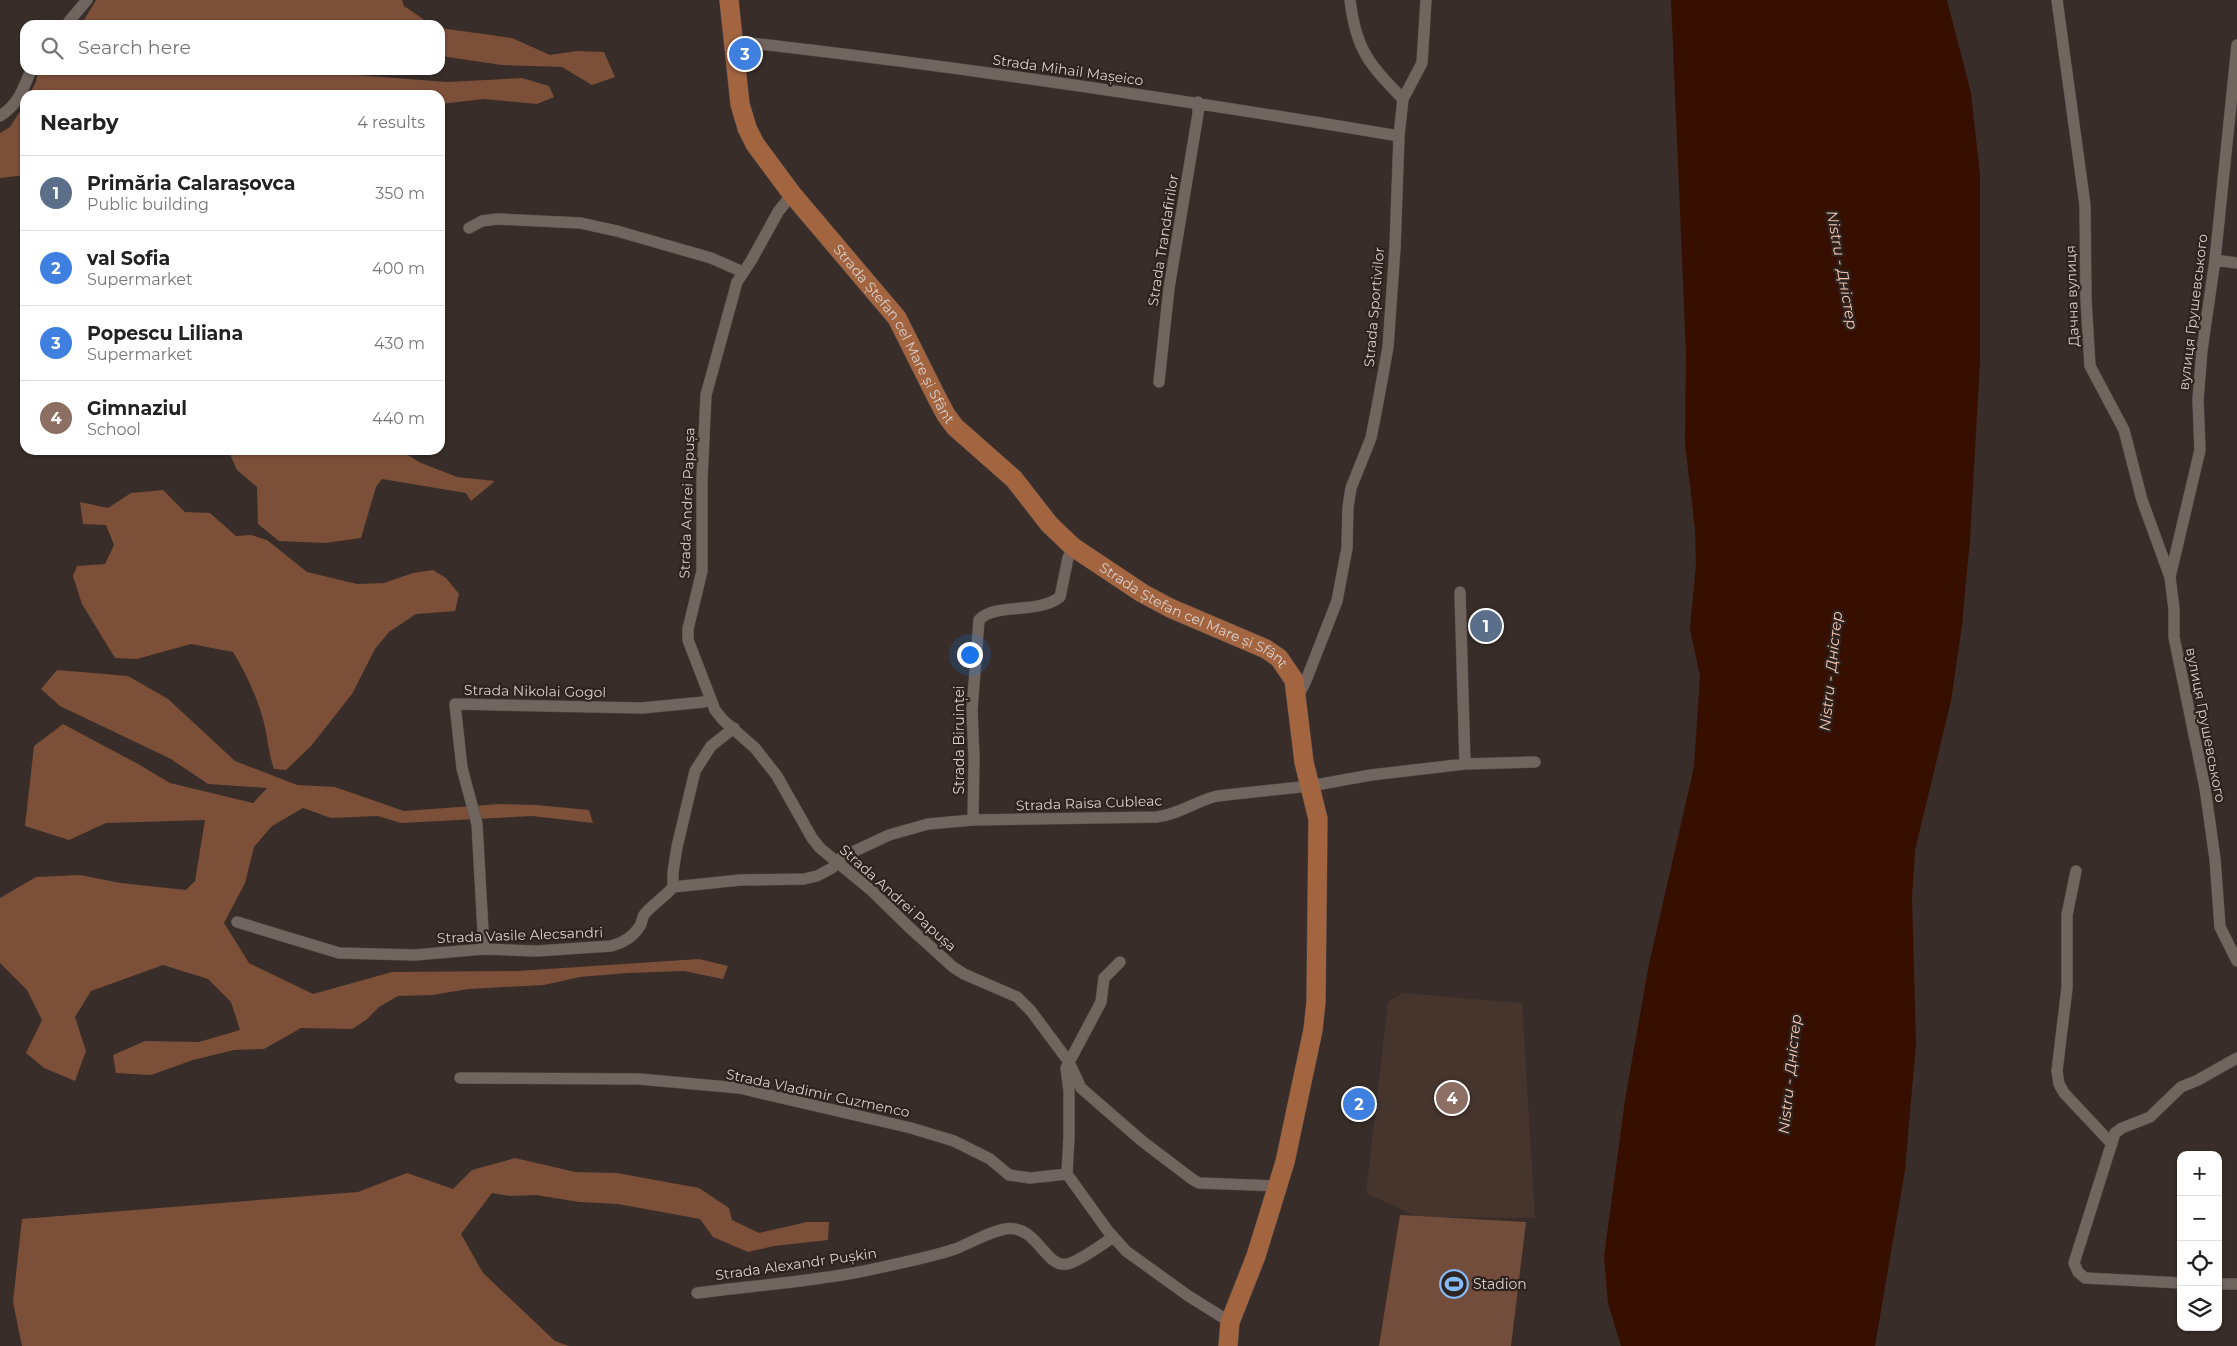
<!DOCTYPE html>
<html lang="en">
<head>
<meta charset="utf-8">
<style>
  :root { --surface:#fff; --page:#f2f2f2; --text:#222; --muted:#767676; --line:#e0e0e0; --accent:#2563eb }
  body { margin:0; font-family:Montserrat,sans-serif; background:var(--page); color:var(--text) }
  .controls { position:absolute; right:15px; bottom:15px; display:grid; overflow:hidden; border-radius:10px; box-shadow:0 1px 4px #0004 }
  .controls button { width:45px; height:45px; display:grid; place-items:center; padding:0; border:0; border-bottom:1px solid var(--line); background:var(--surface); color:var(--text); font:25px sans-serif }
  .you { position:absolute; left:969px; top:654px; width:18px; height:18px; margin:-12px; border:4px solid #fff; border-radius:50%; background:#1a73e8; box-shadow:0 0 0 8px #1a73e833 }
  .badge { display:grid; place-items:center; width:32px; height:32px; border-radius:50%; background:var(--accent); color:#fff; font-size:16px; font-weight:700 }
  .pin { position:absolute; translate:-50% -50%; border:2px solid #fff; box-shadow:0 1px 5px #0006 }
  .list { margin:0; padding:0; list-style:none }
  h2 { display:flex; justify-content:space-between; align-items:center; height:65px; margin:0; padding:0 20px; font-size:21px }
  h2 small { font-size:16px; font-weight:400; color:var(--muted) }
  .list li { display:grid; grid-template-columns:32px 1fr auto; gap:15px; align-items:center; box-sizing:border-box; height:75px; padding:0 20px; border-top:1px solid var(--line) }
  .list b { display:block; font-size:19px; white-space:nowrap }
  .list p { margin:0; font-size:16px; white-space:nowrap; color:var(--muted) }
  .list em { font-size:16px; font-style:normal; color:var(--muted) }
  .icon { flex:none; width:28px; height:28px; fill:none; stroke:currentColor; stroke-width:2; stroke-linecap:round; stroke-linejoin:round }
  .map { position:relative; flex:none; width:2237px; height:1346px; overflow:hidden }
  .search { position:absolute; background:var(--surface); box-shadow:0 1px 4px #0004; left:20px; top:20px; width:425px; height:55px; display:flex; align-items:center; gap:12px; box-sizing:border-box; padding:0 18px; border-radius:15px; color:var(--muted); font-size:19px }
  .panel { position:absolute; background:var(--surface); box-shadow:0 1px 4px #0004; left:20px; top:90px; width:425px; height:365px; border-radius:15px }
  .map>svg:first-child { display:block }
</style>
</head>
<body>
<div class="map">
<svg width="2237" height="1346" viewBox="0 0 2237 1346">
  <rect width="100%" height="100%" fill="#382d28"/>
  <path fill="#46352d" d="M 1403,993 L 1522,1003 L 1535,1218 L 1418,1217 L 1366,1193 L 1388,1002 Z"/>
  <path fill="#734d3b" d="M 1400,1215 L 1526,1222 L 1511,1346 L 1379,1346 Z"/>
  <path fill="#7c4f39" d="M 96,0 L 402,0 L 404,6 L 432,25 L 81,25 Z
    M 440,28 L 512,38 L 550,55 L 577,51 L 604,52 L 615,77 L 592,85 L 562,67 L 502,65 L 440,56 Z
    M 38,70 L 315,70 L 356,75 L 447,82 L 522,78 L 549,86 L 554,97 L 537,104 L 484,99 L 440,104 L 440,95 L 29,95 L 36,82 Z
    M 25,103 L 25,175 L 0,178 L 0,133 L 10,127 Z
    M 228,450 L 400,450 L 419,462 L 457,477 L 495,481 L 471,501 L 466,493 L 382,479 L 376,487 L 361,538 L 325,543 L 279,541 L 258,524 L 257,487 L 237,470 Z
    M 163,490 L 185,512 L 210,513 L 236,536 L 251,535 L 267,540 L 307,572 L 357,584 L 384,583 L 413,573 L 433,570 L 446,578 L 459,594 L 455,611 L 416,614 L 389,632 L 375,649 L 352,694 L 311,746 L 286,770 L 274,769 C 269,754 268,742 265,727 C 259,701 247,675 233,652 L 191,644 L 137,659 L 115,658 L 82,604 L 73,576 L 77,566 L 105,564 L 114,545 L 106,525 L 83,524 L 80,502 L 108,508 L 131,493 Z
    M 57,670 L 128,676 L 168,699 L 235,761 L 297,785 L 335,787 L 404,811 L 500,804 L 536,805 L 589,810 L 593,823 L 532,816 L 401,823 L 378,816 L 331,818 L 303,808 L 272,826 L 254,847 L 245,883 L 224,923 L 249,963 L 313,994 L 392,972 L 517,971 L 699,959 L 728,966 L 723,979 L 684,971 L 627,973 L 580,977 L 544,985 L 468,989 L 433,995 L 398,996 L 379,1007 L 366,1020 L 352,1029 L 301,1028 L 264,1049 L 234,1050 L 193,1060 L 151,1075 L 116,1073 L 113,1055 L 145,1041 L 199,1042 L 240,1030 L 231,1002 L 208,979 L 163,965 L 91,991 L 75,1017 L 86,1051 L 75,1081 L 44,1068 L 26,1053 L 42,1020 L 27,990 L 0,963 L 0,898 L 36,877 L 80,875 L 120,883 L 186,890 L 195,881 L 205,820 L 106,823 L 69,840 L 25,826 L 34,746 L 63,724 L 138,764 L 170,783 L 253,803 L 267,788 L 208,784 L 171,759 L 60,706 L 41,689 Z
    M 515,1158 L 575,1172 L 617,1173 L 699,1188 L 729,1208 L 732,1220 L 759,1233 L 807,1222 L 829,1222 L 828,1240 L 774,1246 L 748,1252 L 713,1237 L 700,1219 L 618,1204 L 579,1202 L 536,1195 L 510,1196 L 492,1193 L 461,1234 L 483,1273 L 555,1341 L 569,1346 L 22,1346 L 13,1302 L 22,1219 L 358,1192 L 407,1173 L 453,1189 L 472,1170 Z"/>
  <path fill="#360f00" d="M 1671,0 L 1947,0 L 1971,93 L 1980,175 L 1980,361 L 1970,539 L 1962,625 L 1951,701 L 1915,850 L 1912,898 L 1916,1043 L 1905,1170 L 1875,1346 L 1621,1346 L 1608,1303 L 1604,1257 L 1625,1100 L 1649,964 L 1694,767 L 1700,676 L 1690,629 L 1696,564 L 1695,529 L 1685,443 L 1686,353 Z"/>
  <g fill="none" stroke-linecap="round" stroke-linejoin="round">
    <defs>
      <path id="minor" d="M 1350,0 C 1356,50 1369,64 1403,99
        M 2057,0 L 2085,205 L 2086,299 L 2090,366 L 2124,430 L 2142,500 L 2170,577
        M 66,25 L 87,0
        M 733,41 C 956,66 1178,99 1399,136
        M 2237,45 L 2215,260 L 2202,350 L 2198,400 L 2200,450 L 2170,577 L 2174,609 L 2174,637 L 2205,788 L 2215,859 L 2220,927 L 2237,961
        M 0,116 C 19,104 23,89 31,70
        M 792,194 L 778,212 L 751,261 L 737,282 L 706,395 L 702,479 L 702,571 L 688,629 L 688,640 L 715,710 L 723,720 L 755,748 L 777,776 L 812,838 L 820,848 L 872,891 L 911,929 L 953,967 L 964,974 L 1017,997 L 1031,1011 L 1069,1062 L 1081,1088 L 1142,1141 L 1192,1179 L 1199,1183 L 1279,1186
        M 469,228 L 482,221 L 497,219 L 580,223 L 617,231 L 711,258 L 743,272
        M 2215,260 L 2237,263
        M 1159,382 L 1169,288 L 1198,114 L 1198,102
        M 1460,592 L 1465,764
        M 1297,698 L 1305,683 L 1337,601 L 1347,548 L 1348,507 L 1351,488 L 1371,438 L 1378,402 L 1388,347 L 1395,248 L 1399,136 L 1403,99 L 1422,63 L 1426,0
        M 973,820 L 974,758 L 972,710 L 979,620 C 995,602 1036,615 1060,597 L 1068,558 L 1073,547
        M 2076,871 L 2067,915 L 2067,988 L 2057,1071 L 2059,1084 L 2064,1093 L 2112,1144
        M 673,887 L 673,872 L 677,847 L 695,771 L 711,746 L 734,728
        M 237,922 L 339,953 L 415,955 L 484,949 L 537,951 L 611,946 C 623,943 633,937 640,926 C 642,923 642,918 644,915 C 650,906 665,897 673,887 L 740,880 L 804,879 L 817,876 L 832,868 L 842,857 L 889,835 L 928,824 L 973,820 L 1156,817 C 1178,815 1196,801 1217,796 L 1310,786 L 1371,775 L 1465,764 L 1535,762
        M 484,949 L 477,824 L 462,768 L 455,704 L 642,708 L 704,702 L 710,699
        M 1120,962 L 1104,978 L 1101,1002 L 1066,1068 L 1069,1091 L 1069,1137 L 1067,1174 L 1108,1231 L 1126,1251 L 1187,1295 L 1230,1322
        M 460,1078 L 639,1079 L 739,1088 L 911,1128 L 954,1141 L 990,1159 L 1009,1175 L 1030,1178 L 1067,1174
        M 2181,1283 L 2085,1278 L 2078,1272 L 2074,1263 L 2115,1133 L 2122,1128 L 2150,1117 L 2181,1087 L 2198,1080 L 2237,1058
        M 2218,1284 L 2237,1284
        M 697,1293 C 750,1286 806,1282 859,1272 C 890,1265 925,1259 955,1249 C 971,1243 988,1232 1005,1229 C 1038,1224 1044,1268 1067,1264 C 1076,1263 1105,1243 1113,1237"/>
      <g id="primary">
        <path id="s1" d="M 729,0 L 740,104 L 747,128 L 755,144 L 792,194 L 897,318 L 936,396 L 946,415 L 955,427 L 1014,479 L 1049,524 L 1073,547 L 1142,593 L 1170,608 L 1266,649 L 1279,658 L 1294,680 L 1304,762 L 1318,819 L 1316,1002 L 1313,1030 L 1285,1162 L 1256,1256 L 1230,1322 L 1228,1346"/>
      </g>
    </defs>
    <use href="#minor" stroke="#534946" stroke-width="12"/>
    <use href="#primary" stroke="#534946" stroke-width="20"/>
    <use href="#minor" stroke="#71655f" stroke-width="11"/>
    <use href="#primary" stroke="#a36440" stroke-width="19"/>
  </g>
  <defs>
    <symbol id="stadium-ring" viewBox="-11 -11 22 22"><circle r="9.5" fill="#2e231e" stroke="#85bbfb" stroke-width="1.5"/><path d="M0-5a6.5 5 0 1 0 0 10a6.5 5 0 1 0 0-10ZM-3.5-1.8h7v3.6h-7Z" fill="#85bbfb"/></symbol>
  </defs>
  <g fill-rule="evenodd">
    <use href="#stadium-ring" x="1438" y="1268" width="32" height="32"/>
  </g>
  <g text-anchor="middle" stroke-width="4.5" stroke-linejoin="round" paint-order="stroke">
    <g font-size="14" fill="#d7d0cd" stroke="#2e231e">
      <text transform="translate(1068 70) rotate(8)" y="5">Strada Mihail Mașeico</text>
      <text transform="translate(1163 240) rotate(-81)" y="5">Strada Trandafirilor</text>
      <text transform="translate(2072 296) rotate(-92)" y="5">Дачна вулиця</text>
      <text transform="translate(1374 307) rotate(-85)" y="5">Strada Sportivilor</text>
      <text transform="translate(2193 312) rotate(-83)" y="5">вулиця Грушевського</text>
      <text dy="5" stroke="none"><textPath href="#s1" startOffset="384">Strada Ștefan cel Mare și Sfânt</textPath></text>
      <text transform="translate(687 503) rotate(-88)" y="5">Strada Andrei Papușa</text>
      <text dy="5" stroke="none"><textPath href="#s1" startOffset="804">Strada Ștefan cel Mare și Sfânt</textPath></text>
      <text transform="translate(535 691) rotate(1)" y="5">Strada Nikolai Gogol</text>
      <text transform="translate(2206 725) rotate(79)" y="5">вулиця Грушевського</text>
      <text transform="translate(959 740) rotate(-90)" y="5">Strada Biruinței</text>
      <text transform="translate(1089 803) rotate(-2)" y="5">Strada Raisa Cubleac</text>
      <text transform="translate(898 898) rotate(42)" y="5">Strada Andrei Papușa</text>
      <text transform="translate(520 935) rotate(-2)" y="5">Strada Vasile Alecsandri</text>
      <text transform="translate(818 1093) rotate(12)" y="5">Strada Vladimir Cuzmenco</text>
      <text transform="translate(796 1264) rotate(-8)" y="5">Strada Alexandr Pușkin</text>
    </g>
    <g font-size="14" fill="#d7d0cd" stroke="#2e231e" text-anchor="start">
      <text x="1473" y="1289">Stadion</text>
    </g>
    <g font-size="15" font-style="italic" fill="#f6c8b2" stroke="#2e231e">
      <text transform="translate(1842 270) rotate(80)" y="5">Nistru - Дністер</text>
      <text transform="translate(1831 671) rotate(-84)" y="5">Nistru - Дністер</text>
      <text transform="translate(1790 1074) rotate(-84)" y="5">Nistru - Дністер</text>
    </g>
  </g>
</svg>
<div class="controls">
<button>+</button>
<button>−</button>
<button><svg class="icon" aria-label="locate" viewBox="0 0 24 24"><circle cx="12" cy="12" r="6"/><path d="M12 2v4M12 18v4M2 12h4M18 12h4"/></svg></button>
<button><svg class="icon" aria-label="layers" viewBox="0 0 24 24"><path d="M12 4l9 5-9 5-9-5zM3 14l9 5 9-5"/></svg></button>
</div>
<div class="you"></div>
<div class="pin badge" style="left:1486px;top:626px;background:#5c6f8a">1</div>
<div class="pin badge" style="left:1359px;top:1104px;background:#3f7fe0">2</div>
<div class="pin badge" style="left:745px;top:54px;background:#3f7fe0">3</div>
<div class="pin badge" style="left:1452px;top:1098px;background:#8d6e63">4</div>
<div class="search"><svg class="icon" aria-label="search" viewBox="0 0 24 24"><circle cx="10" cy="10" r="6"/><path d="M15 15l6 6"/></svg>Search here</div>
<section class="panel">
<h2>Nearby<small>4 results</small></h2>
<ul class="list">
<li><span class="badge" style="background:#5c6f8a">1</span><div><b>Primăria Calarașovca</b><p>Public building</p></div><em>350 m</em></li>
<li><span class="badge" style="background:#3f7fe0">2</span><div><b>val Sofia</b><p>Supermarket</p></div><em>400 m</em></li>
<li><span class="badge" style="background:#3f7fe0">3</span><div><b>Popescu Liliana</b><p>Supermarket</p></div><em>430 m</em></li>
<li><span class="badge" style="background:#8d6e63">4</span><div><b>Gimnaziul</b><p>School</p></div><em>440 m</em></li>
</ul>
</section>
</div>
</body>
</html>
